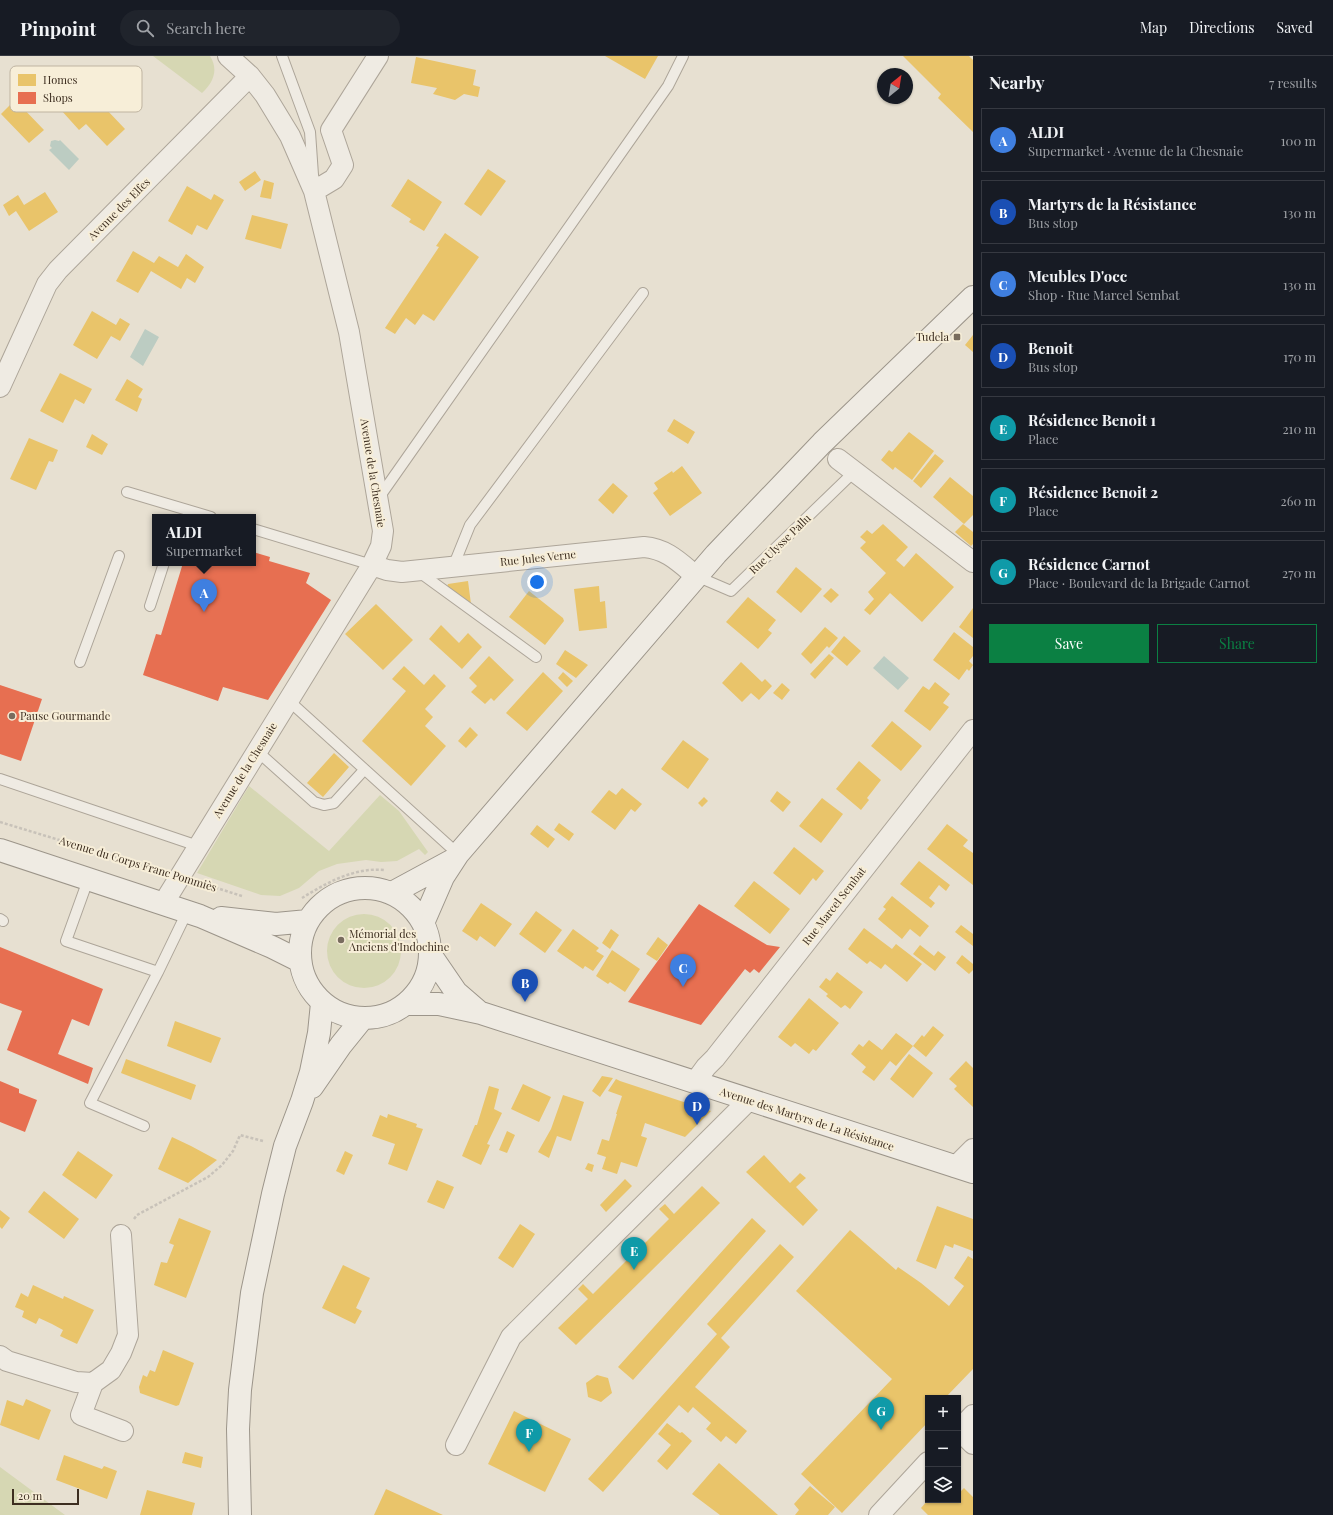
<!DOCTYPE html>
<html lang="en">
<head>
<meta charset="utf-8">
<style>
  :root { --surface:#171b24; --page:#20242c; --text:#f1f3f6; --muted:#9ea1a6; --line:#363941; --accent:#0b8043 }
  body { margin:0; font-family:"Playfair Display",serif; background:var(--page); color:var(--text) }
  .controls { position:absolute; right:12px; bottom:12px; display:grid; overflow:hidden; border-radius:0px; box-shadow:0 1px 3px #0004 }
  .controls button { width:36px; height:36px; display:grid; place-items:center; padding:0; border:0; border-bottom:1px solid var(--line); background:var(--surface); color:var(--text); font:20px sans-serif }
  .compass { position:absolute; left:877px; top:12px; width:36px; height:36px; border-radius:50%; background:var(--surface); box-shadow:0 1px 3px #0004; rotate:30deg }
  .scale { position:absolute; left:12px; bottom:10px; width:67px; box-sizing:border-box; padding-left:4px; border:2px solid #3d2e20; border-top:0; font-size:11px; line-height:14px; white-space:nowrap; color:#3d2e20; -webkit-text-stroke:3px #f7eed8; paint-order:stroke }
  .you { position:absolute; left:537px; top:526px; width:14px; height:14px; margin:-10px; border:3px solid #fff; border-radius:50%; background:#1a73e8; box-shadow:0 0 0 6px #1a73e833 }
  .badge { display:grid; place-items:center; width:26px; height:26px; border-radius:50%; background:var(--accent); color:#fff; font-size:13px; font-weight:700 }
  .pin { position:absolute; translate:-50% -33px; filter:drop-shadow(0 1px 2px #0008) }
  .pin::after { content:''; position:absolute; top:21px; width:14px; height:12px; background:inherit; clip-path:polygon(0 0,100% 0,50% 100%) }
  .popup { position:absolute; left:152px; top:458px; width:104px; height:52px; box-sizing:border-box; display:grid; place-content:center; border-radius:0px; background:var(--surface); filter:drop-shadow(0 1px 3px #0005); font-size:13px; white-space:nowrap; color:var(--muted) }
  .popup b { font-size:15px; color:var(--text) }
  .popup::after { content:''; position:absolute; left:50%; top:100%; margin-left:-8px; border:8px solid transparent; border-top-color:var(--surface) }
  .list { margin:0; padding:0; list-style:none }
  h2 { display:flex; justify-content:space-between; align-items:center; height:52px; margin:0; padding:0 16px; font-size:17px }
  h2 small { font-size:13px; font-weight:400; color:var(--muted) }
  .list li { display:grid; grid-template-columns:26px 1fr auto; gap:12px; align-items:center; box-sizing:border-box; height:64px; margin:0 8px 8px; padding:0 8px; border:1px solid var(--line); border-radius:0px }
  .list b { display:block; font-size:15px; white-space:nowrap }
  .list p { margin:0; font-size:13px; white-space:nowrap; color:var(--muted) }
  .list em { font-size:13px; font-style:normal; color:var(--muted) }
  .actions { display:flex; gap:8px; padding:12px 16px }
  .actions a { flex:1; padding:9px 0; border:1px solid var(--accent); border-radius:0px; text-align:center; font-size:14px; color:var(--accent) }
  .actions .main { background:var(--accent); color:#fff }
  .icon { flex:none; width:22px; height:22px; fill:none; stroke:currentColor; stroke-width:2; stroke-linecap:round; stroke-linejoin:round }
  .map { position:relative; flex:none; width:973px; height:1459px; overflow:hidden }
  header { display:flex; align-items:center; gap:24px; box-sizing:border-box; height:56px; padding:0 20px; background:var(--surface); border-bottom:1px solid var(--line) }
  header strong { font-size:19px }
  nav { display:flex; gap:22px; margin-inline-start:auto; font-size:14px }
  .search { width:280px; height:36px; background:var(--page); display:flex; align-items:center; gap:10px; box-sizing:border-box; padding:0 14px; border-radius:22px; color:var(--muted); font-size:15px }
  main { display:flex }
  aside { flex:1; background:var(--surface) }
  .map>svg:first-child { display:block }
</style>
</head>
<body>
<header>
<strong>Pinpoint</strong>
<div class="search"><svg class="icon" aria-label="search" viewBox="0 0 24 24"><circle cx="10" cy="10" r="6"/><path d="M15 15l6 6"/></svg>Search here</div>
<nav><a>Map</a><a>Directions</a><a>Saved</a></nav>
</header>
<main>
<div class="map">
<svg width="973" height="1459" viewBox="0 0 973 1459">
  <rect width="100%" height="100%" fill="#e7e0d1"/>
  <path fill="#d6d7b3" d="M 153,0 L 210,0 C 219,14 213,27 202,37 Z
    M 249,730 L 329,795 L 380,739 L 399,755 L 428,796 L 425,799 L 419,793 L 397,805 L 381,806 L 366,804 L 337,808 L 319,815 L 299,832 L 280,840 L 261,839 L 197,817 Z
    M327 895a37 37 0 1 1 74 0a37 37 0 1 1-74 0Z
    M 0,1411 L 65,1459 L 0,1459 Z"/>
  <path fill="#bcccc2" d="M 55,84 L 59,85 L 60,84 L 79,103 L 69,114 L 49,94 L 52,92 L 50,90 L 51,85 Z
    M 145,273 L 159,281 L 143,310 L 130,301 Z
    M 884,600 L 909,622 L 898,634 L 873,612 Z"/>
  <path fill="#e9c46a" d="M 605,0 L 658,0 L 645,23 Z
    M 903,0 L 969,0 L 973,4 L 973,76 L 938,42 L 941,38 Z
    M 416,1 L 476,14 L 473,29 L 480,31 L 478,41 L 464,38 L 455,44 L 433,38 L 437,32 L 411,27 Z
    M 94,22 L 116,44 L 106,53 L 125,73 L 107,90 L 86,68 L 79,74 L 61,54 Z
    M 24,35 L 30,41 L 27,44 L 26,42 L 19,48 L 44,74 L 29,87 L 1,58 Z
    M 488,113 L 506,125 L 481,160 L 464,148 Z
    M 255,115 L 261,124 L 245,135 L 239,126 Z
    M 408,123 L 442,146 L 424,175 L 409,166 L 411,163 L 391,150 Z
    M 264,124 L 274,127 L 271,143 L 260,141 Z
    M 187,130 L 211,144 L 214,138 L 224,144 L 207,174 L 197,169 L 192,179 L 168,165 Z
    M 45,136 L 58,156 L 29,175 L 16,155 L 9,160 L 3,149 L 18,139 L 24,149 Z
    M 252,159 L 288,168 L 281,193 L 245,183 Z
    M 445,177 L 479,201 L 434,265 L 423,258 L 415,269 L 406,262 L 395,278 L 385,272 L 439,191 L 436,190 Z
    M 133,195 L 154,207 L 159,200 L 178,211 L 186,198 L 204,211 L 195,227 L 187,222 L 181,233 L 151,215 L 138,237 L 116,225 Z
    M 92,255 L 116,269 L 120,262 L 130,268 L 120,285 L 111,280 L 97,303 L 73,289 Z
    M 973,279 L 973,296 L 965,289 Z
    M 60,317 L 92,333 L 84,348 L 75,343 L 63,367 L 40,355 Z
    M 127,323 L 143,333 L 138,341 L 142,343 L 137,356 L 115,344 Z
    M 674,363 L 695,376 L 688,388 L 667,375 Z
    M 909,376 L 934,395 L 912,424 L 895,411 L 893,414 L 881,404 L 889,394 L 892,396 Z
    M 92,378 L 108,388 L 102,399 L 86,391 Z
    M 29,382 L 58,394 L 53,406 L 49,405 L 36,434 L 10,423 Z
    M 935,398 L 944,405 L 921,432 L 913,425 Z
    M 682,410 L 702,437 L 670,460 L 653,437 L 658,433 L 654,427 L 672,415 L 673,417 Z
    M 950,421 L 973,440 L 973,459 L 964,468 L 933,441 Z
    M 613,427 L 628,440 L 613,458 L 598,444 Z
    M 883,468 L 908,491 L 896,504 L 904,511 L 916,497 L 954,531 L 922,566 L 890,537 L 870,559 L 864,554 L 874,543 L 868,536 L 886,517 L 860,492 L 866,486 L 860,481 L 867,474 L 872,478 Z
    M 963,468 L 973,476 L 973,488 L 971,490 L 955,476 Z
    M 796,511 L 822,533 L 801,557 L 776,536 Z
    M 468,525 L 471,548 L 447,531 L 448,528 Z
    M 599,530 L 600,546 L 605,545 L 607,572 L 579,575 L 574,533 Z
    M 831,532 L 839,539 L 831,547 L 823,540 Z
    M 529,535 L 563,562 L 564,565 L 545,589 L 509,561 Z
    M 748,541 L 776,564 L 768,574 L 772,577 L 758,593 L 726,566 Z
    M 376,548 L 413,584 L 383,614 L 345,578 Z
    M 973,552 L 973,582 L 959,571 Z
    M 441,569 L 459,587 L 468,577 L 482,591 L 462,613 L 429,583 Z
    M 825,571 L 838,582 L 829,592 L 827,590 L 811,608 L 801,598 Z
    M 954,576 L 973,591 L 973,600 L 969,605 L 973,609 L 969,615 L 967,613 L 959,624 L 933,604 Z
    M 844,580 L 861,595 L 847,610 L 831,596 Z
    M 565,594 L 588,609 L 576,622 L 556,608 Z
    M 829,598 L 834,602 L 815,623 L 810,618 Z
    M 489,600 L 514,624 L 494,645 L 491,642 L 485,648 L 471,636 L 477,630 L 469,622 Z
    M 741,606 L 762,626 L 765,623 L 772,630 L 759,644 L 751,637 L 742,646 L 722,627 Z
    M 404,610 L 424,629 L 434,618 L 446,630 L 425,653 L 433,661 L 425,670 L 446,690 L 411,730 L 362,685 L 406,635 L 392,623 Z
    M 543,616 L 563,635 L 527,675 L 506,657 Z
    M 563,616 L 573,625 L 567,631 L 558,622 Z
    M 935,626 L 950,638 L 943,647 L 949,651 L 930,675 L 904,655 L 923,630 L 929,634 Z
    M 782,627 L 790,634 L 782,644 L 773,637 Z
    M 892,665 L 922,690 L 901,715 L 871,690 Z
    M 470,671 L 478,679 L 466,692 L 458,685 Z
    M 683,684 L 709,703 L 688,733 L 661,713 Z
    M 334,697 L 349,711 L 323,741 L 307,727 Z
    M 859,705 L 881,724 L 867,742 L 869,744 L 861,754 L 836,733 Z
    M 622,732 L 642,748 L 635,756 L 631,753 L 615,774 L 591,756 L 609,734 L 616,739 Z
    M 777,735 L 791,746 L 783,756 L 770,745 Z
    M 704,741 L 708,745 L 702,751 L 698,747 Z
    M 822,742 L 843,758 L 821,787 L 799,770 Z
    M 559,767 L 574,778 L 569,785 L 554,774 Z
    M 947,768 L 968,784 L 963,790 L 973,797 L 973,829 L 927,793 Z
    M 537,769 L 555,783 L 548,792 L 530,778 Z
    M 794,791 L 824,815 L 816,825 L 813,822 L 800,839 L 773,817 Z
    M 919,805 L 950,829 L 946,835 L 939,829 L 929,842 L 935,847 L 931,852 L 900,828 Z
    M 754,825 L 790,853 L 770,878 L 734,850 Z
    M 892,840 L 929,870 L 920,881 L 910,873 L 902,883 L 878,863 L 886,853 L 883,851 Z
    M 481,847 L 512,868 L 495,891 L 480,880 L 477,885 L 462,875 Z
    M 536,855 L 562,874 L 545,897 L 519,878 Z
    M 961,869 L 973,878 L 973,890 L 955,876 Z
    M 864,872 L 892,893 L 896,888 L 922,908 L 907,926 L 885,908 L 881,913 L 870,905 L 867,908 L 848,893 Z
    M 573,873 L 599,892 L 596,895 L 604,900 L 593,915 L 585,910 L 583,913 L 557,895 Z
    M 611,873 L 619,879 L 610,893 L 602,887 Z
    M 658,881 L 668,889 L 657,905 L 646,898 Z
    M 920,889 L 934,900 L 938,895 L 946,901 L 935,915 L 913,898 Z
    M 612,894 L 640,913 L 625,936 L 610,926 L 608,928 L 596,920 Z
    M 962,899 L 973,908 L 973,914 L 969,918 L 956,907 Z
    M 837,916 L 863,936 L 850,953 L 845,949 L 841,952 L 826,940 L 828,938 L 819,931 L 826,922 L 830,925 Z
    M 809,942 L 839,967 L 816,995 L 813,993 L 809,998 L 795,987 L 791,991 L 778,981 Z
    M 175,965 L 221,982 L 211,1007 L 167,990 Z
    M 933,970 L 944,979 L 926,1001 L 913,990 L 922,979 L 924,981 Z
    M 896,977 L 913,990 L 896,1010 L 890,1005 L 874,1025 L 862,1016 L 866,1011 L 851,998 L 859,988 L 863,991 L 869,984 L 882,994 Z
    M 909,998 L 933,1017 L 913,1042 L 890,1023 Z
    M 126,1003 L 196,1029 L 191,1044 L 121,1017 Z
    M 966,1005 L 973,1012 L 973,1051 L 954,1033 L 957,1030 L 949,1023 Z
    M 602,1020 L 613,1022 L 600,1041 L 592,1035 Z
    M 616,1023 L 620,1025 L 711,1055 L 685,1081 L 645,1067 L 641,1080 L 647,1082 L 637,1111 L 621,1106 L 617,1118 L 602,1113 L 606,1101 L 597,1098 L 602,1083 L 609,1085 L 617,1058 L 616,1058 L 622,1040 L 608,1035 Z
    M 523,1028 L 551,1041 L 539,1066 L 511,1053 Z
    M 489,1030 L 499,1033 L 494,1053 L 502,1057 L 487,1088 L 490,1089 L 481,1109 L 462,1100 L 475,1069 L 477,1069 Z
    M 563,1039 L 584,1046 L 571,1085 L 557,1080 L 549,1102 L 538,1096 L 551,1073 Z
    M 388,1058 L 417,1068 L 416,1071 L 423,1073 L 407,1115 L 388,1108 L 395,1088 L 372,1080 L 380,1059 L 387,1062 Z
    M 507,1075 L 515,1079 L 507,1097 L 499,1094 Z
    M 172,1081 L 191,1090 L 217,1104 L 188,1127 L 158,1113 Z
    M 78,1095 L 113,1119 L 96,1143 L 62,1119 Z
    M 345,1095 L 353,1099 L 344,1119 L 336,1115 Z
    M 764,1099 L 790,1127 L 800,1117 L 806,1122 L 796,1131 L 818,1154 L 803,1170 L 746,1116 Z
    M 588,1107 L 594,1109 L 592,1116 L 585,1113 Z
    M 625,1123 L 632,1130 L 606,1156 L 600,1149 Z
    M 437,1124 L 454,1131 L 444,1153 L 427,1146 Z
    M 702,1130 L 720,1147 L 576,1289 L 558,1272 L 588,1243 L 578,1233 L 583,1228 L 593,1238 L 631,1200 L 621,1191 L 625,1187 L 635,1197 L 669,1163 L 659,1153 L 665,1148 L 674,1158 Z
    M 44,1135 L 79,1163 L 64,1183 L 28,1156 Z
    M 937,1150 L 973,1163 L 973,1195 L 954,1188 L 953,1192 L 945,1189 L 936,1213 L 916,1205 Z
    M 0,1154 L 10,1162 L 2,1173 L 0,1171 Z
    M 179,1162 L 211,1175 L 186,1242 L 154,1229 L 161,1206 L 167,1207 L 174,1189 L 169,1187 Z
    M 752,1162 L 766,1175 L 633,1324 L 618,1311 Z
    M 520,1168 L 535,1178 L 513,1212 L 498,1202 Z
    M 850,1174 L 896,1214 L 898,1211 L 921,1227 L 949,1250 L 964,1230 L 954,1222 L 968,1200 L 973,1203 L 973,1313 L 945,1342 L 928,1342 L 928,1366 L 842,1457 L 801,1418 L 892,1323 L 796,1235 Z
    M 780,1188 L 794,1201 L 721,1282 L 730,1291 L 695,1331 L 747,1375 L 736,1388 L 726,1380 L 721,1386 L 706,1373 L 711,1367 L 693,1351 L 688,1357 L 679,1349 L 603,1436 L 588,1423 L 717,1278 L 707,1268 Z
    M 343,1209 L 370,1222 L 356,1252 L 362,1255 L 355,1268 L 322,1252 Z
    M 33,1229 L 63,1243 L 64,1240 L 94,1254 L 77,1288 L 60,1280 L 63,1274 L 52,1268 L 39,1262 L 36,1268 L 22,1261 L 24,1255 L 15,1251 L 21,1237 L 28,1241 Z
    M 163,1294 L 194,1307 L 179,1349 L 176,1350 L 140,1337 L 139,1331 L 143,1319 L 147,1321 L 150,1314 L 155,1316 Z
    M 597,1319 L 608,1322 L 612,1337 L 601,1346 L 588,1341 L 586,1327 Z
    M 26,1343 L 51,1354 L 39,1384 L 0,1369 L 7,1344 L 23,1350 Z
    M 514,1355 L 571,1383 L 545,1436 L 488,1408 Z
    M 667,1367 L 680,1377 L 682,1376 L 692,1385 L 667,1414 L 657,1405 L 671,1389 L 658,1378 Z
    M 185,1396 L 203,1401 L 201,1412 L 182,1407 Z
    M 64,1399 L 102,1413 L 104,1410 L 117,1415 L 107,1443 L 56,1424 Z
    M 719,1407 L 769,1451 L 778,1459 L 720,1459 L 692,1438 Z
    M 810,1430 L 835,1451 L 828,1459 L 795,1459 L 799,1454 L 794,1448 Z
    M 964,1432 L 973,1441 L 973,1459 L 928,1459 L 921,1452 L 928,1444 L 958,1444 L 958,1438 Z
    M 386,1433 L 443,1459 L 374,1459 Z
    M 147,1434 L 195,1447 L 192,1459 L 140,1459 Z"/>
  <path fill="#e76f51" d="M 253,496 L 270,501 L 269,505 L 310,517 L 306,527 L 331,544 L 268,644 L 223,631 L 218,645 L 143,619 L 156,578 L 161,579 L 183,507 L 253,507 Z
    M 0,629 L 42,643 L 21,705 L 0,698 Z
    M 699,848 L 767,889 L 780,891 L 759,917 L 754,913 L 750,917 L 745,913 L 701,969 L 628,946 Z
    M 0,891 L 103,933 L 89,970 L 72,963 L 58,998 L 93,1012 L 88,1028 L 7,994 L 22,955 L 0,947 Z
    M 0,1025 L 19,1033 L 19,1037 L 37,1044 L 25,1076 L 0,1066 Z"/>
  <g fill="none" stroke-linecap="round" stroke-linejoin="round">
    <defs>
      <path id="lane" d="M 282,0 L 310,76 L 313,119
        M 127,436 L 211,461
        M 378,443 L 668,30 L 683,0
        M 253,473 L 372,509
        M 453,511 L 470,469 L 643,237
        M 419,516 L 536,601
        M 696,520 L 731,535 L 855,415
        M 150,550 L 164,507
        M 80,606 L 119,500
        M 288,644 L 458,798
        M 257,695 L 314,746 L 324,749 L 334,747 L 364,714
        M 0,723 L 198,790
        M 88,824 L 66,885 L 158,916 L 187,856
        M 0,863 L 3,865
        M 144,1070 L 90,1047 L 158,916"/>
      <path id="street" d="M 314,135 L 334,123 L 343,109 L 331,74 L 378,0
        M 0,331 L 47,228 L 58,214 L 250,20
        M 838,403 L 973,506
        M 372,509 L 387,514 L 402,516 L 644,491 C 667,493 679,506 696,520
        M 163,848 L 372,509 L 381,490 L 383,475 L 349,276 L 314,135 L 290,80 L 265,39 L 250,20 L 228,0
        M 695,1026 L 706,1011 L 715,1002 L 973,674
        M 955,1111 L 973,1093
        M 0,1300 L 7,1305 L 76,1326 L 93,1327 L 111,1314 L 121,1297 L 128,1279 L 121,1179
        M 93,1327 L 81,1359 L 123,1375
        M 959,1374 L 973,1388
        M 958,1375 L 973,1359
        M 456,1389 L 511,1281 L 749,1044
        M 879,1459 L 928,1406"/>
      <path id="secondary" d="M 0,794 L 200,860 L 272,891 L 300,905
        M300 897a65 65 0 1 1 130 0a65 65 0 1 1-130 0Z
        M 392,837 L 453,804
        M 221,862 L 276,868 L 308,865
        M 423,867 L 443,821 L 458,798 L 716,498 L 822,387 L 973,241
        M 430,898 L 456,936 L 478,955
        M 406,948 L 439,948 L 481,957 L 973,1116
        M 312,1031 L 341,989 L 362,963
        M 240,1459 L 238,1373 L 240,1334 L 252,1237 L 273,1138 L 285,1090 L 302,1045 L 311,1016 L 319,977 L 322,947"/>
    </defs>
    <use href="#lane" stroke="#ada599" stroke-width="12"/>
    <use href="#street" stroke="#ada599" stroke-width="22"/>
    <use href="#secondary" stroke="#9c958a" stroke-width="24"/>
    <path stroke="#c8c2b9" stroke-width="2.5" stroke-dasharray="3 2" stroke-linecap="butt" d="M 0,766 L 158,814
      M 201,827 L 242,840
      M 302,842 C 326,827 355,811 384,814
      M 134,1163 L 137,1159 L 208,1121 L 222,1109 L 233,1095 L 240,1079 L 263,1085"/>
    <use href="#lane" stroke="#efebe3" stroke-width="10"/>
    <use href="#street" stroke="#efebe3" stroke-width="20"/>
    <use href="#secondary" stroke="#efebe3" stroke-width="22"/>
  </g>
  <g fill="#786c5e" stroke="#f7eed8" stroke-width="1.5">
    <rect x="953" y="277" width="8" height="8" rx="2"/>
    <circle cx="12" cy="660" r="4"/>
    <circle cx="341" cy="884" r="4"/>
  </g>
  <g text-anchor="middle" stroke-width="4" stroke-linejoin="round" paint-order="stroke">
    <g font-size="11" fill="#3d2e20" stroke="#f7eed8">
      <text transform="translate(119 153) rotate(-45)" y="4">Avenue des Elfes</text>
      <text transform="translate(373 417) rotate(81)" y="4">Avenue de la Chesnaie</text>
      <text transform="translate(780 488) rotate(-44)" y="4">Rue Ulysse Pallu</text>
      <text transform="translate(538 502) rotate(-6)" y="4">Rue Jules Verne</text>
      <text transform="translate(245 714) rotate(-58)" y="4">Avenue de la Chesnaie</text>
      <text transform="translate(138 808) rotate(17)" y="4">Avenue du Corps Franc Pommiès</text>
      <text transform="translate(834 850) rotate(-52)" y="4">Rue Marcel Sembat</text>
      <text transform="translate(807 1063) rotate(18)" y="4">Avenue des Martyrs de La Résistance</text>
    </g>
    <g font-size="11" fill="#3d2e20" stroke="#f7eed8" text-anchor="start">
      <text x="949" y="285" text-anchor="end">Tudela</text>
      <text x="20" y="664">Pause Gourmande</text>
      <text x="349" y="882">Mémorial des<tspan x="349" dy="13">Anciens d'Indochine</tspan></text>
    </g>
  </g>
  <rect x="10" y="10" width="132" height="46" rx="6" fill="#f7eed8" stroke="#bfb4a1" stroke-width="1"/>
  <rect x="18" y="18" width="18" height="12" fill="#e9c46a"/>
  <rect x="18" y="36" width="18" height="12" fill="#e76f51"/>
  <g font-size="11" fill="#3d2e20">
    <text x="43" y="28">Homes</text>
    <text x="43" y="46">Shops</text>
  </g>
</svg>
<div class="controls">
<button>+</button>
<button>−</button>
<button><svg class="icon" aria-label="layers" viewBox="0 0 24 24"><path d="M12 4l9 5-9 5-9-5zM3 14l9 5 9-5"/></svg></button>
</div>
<svg class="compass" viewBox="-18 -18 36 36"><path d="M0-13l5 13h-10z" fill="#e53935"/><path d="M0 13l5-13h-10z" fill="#9ea1a6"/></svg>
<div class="scale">20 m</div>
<div class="you"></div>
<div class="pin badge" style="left:204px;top:556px;background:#3f7fe0">A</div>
<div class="popup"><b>ALDI</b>Supermarket</div>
<div class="pin badge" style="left:525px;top:946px;background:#1a4fb4">B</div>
<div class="pin badge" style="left:683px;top:931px;background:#3f7fe0">C</div>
<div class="pin badge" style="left:697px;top:1069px;background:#1a4fb4">D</div>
<div class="pin badge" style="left:634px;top:1214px;background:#0f9aa8">E</div>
<div class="pin badge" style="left:529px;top:1396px;background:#0f9aa8">F</div>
<div class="pin badge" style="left:881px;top:1374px;background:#0f9aa8">G</div>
</div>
<aside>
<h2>Nearby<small>7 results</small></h2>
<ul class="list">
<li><span class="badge" style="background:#3f7fe0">A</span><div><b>ALDI</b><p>Supermarket · Avenue de la Chesnaie</p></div><em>100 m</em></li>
<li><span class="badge" style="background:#1a4fb4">B</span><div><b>Martyrs de la Résistance</b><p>Bus stop</p></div><em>130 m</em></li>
<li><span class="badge" style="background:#3f7fe0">C</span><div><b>Meubles D'occ</b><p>Shop · Rue Marcel Sembat</p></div><em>130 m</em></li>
<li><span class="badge" style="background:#1a4fb4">D</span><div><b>Benoit</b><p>Bus stop</p></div><em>170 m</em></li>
<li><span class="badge" style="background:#0f9aa8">E</span><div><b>Résidence Benoit 1</b><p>Place</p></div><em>210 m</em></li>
<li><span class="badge" style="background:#0f9aa8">F</span><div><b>Résidence Benoit 2</b><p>Place</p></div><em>260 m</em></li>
<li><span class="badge" style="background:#0f9aa8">G</span><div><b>Résidence Carnot</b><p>Place · Boulevard de la Brigade Carnot</p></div><em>270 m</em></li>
</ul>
<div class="actions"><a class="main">Save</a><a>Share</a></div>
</aside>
</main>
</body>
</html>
